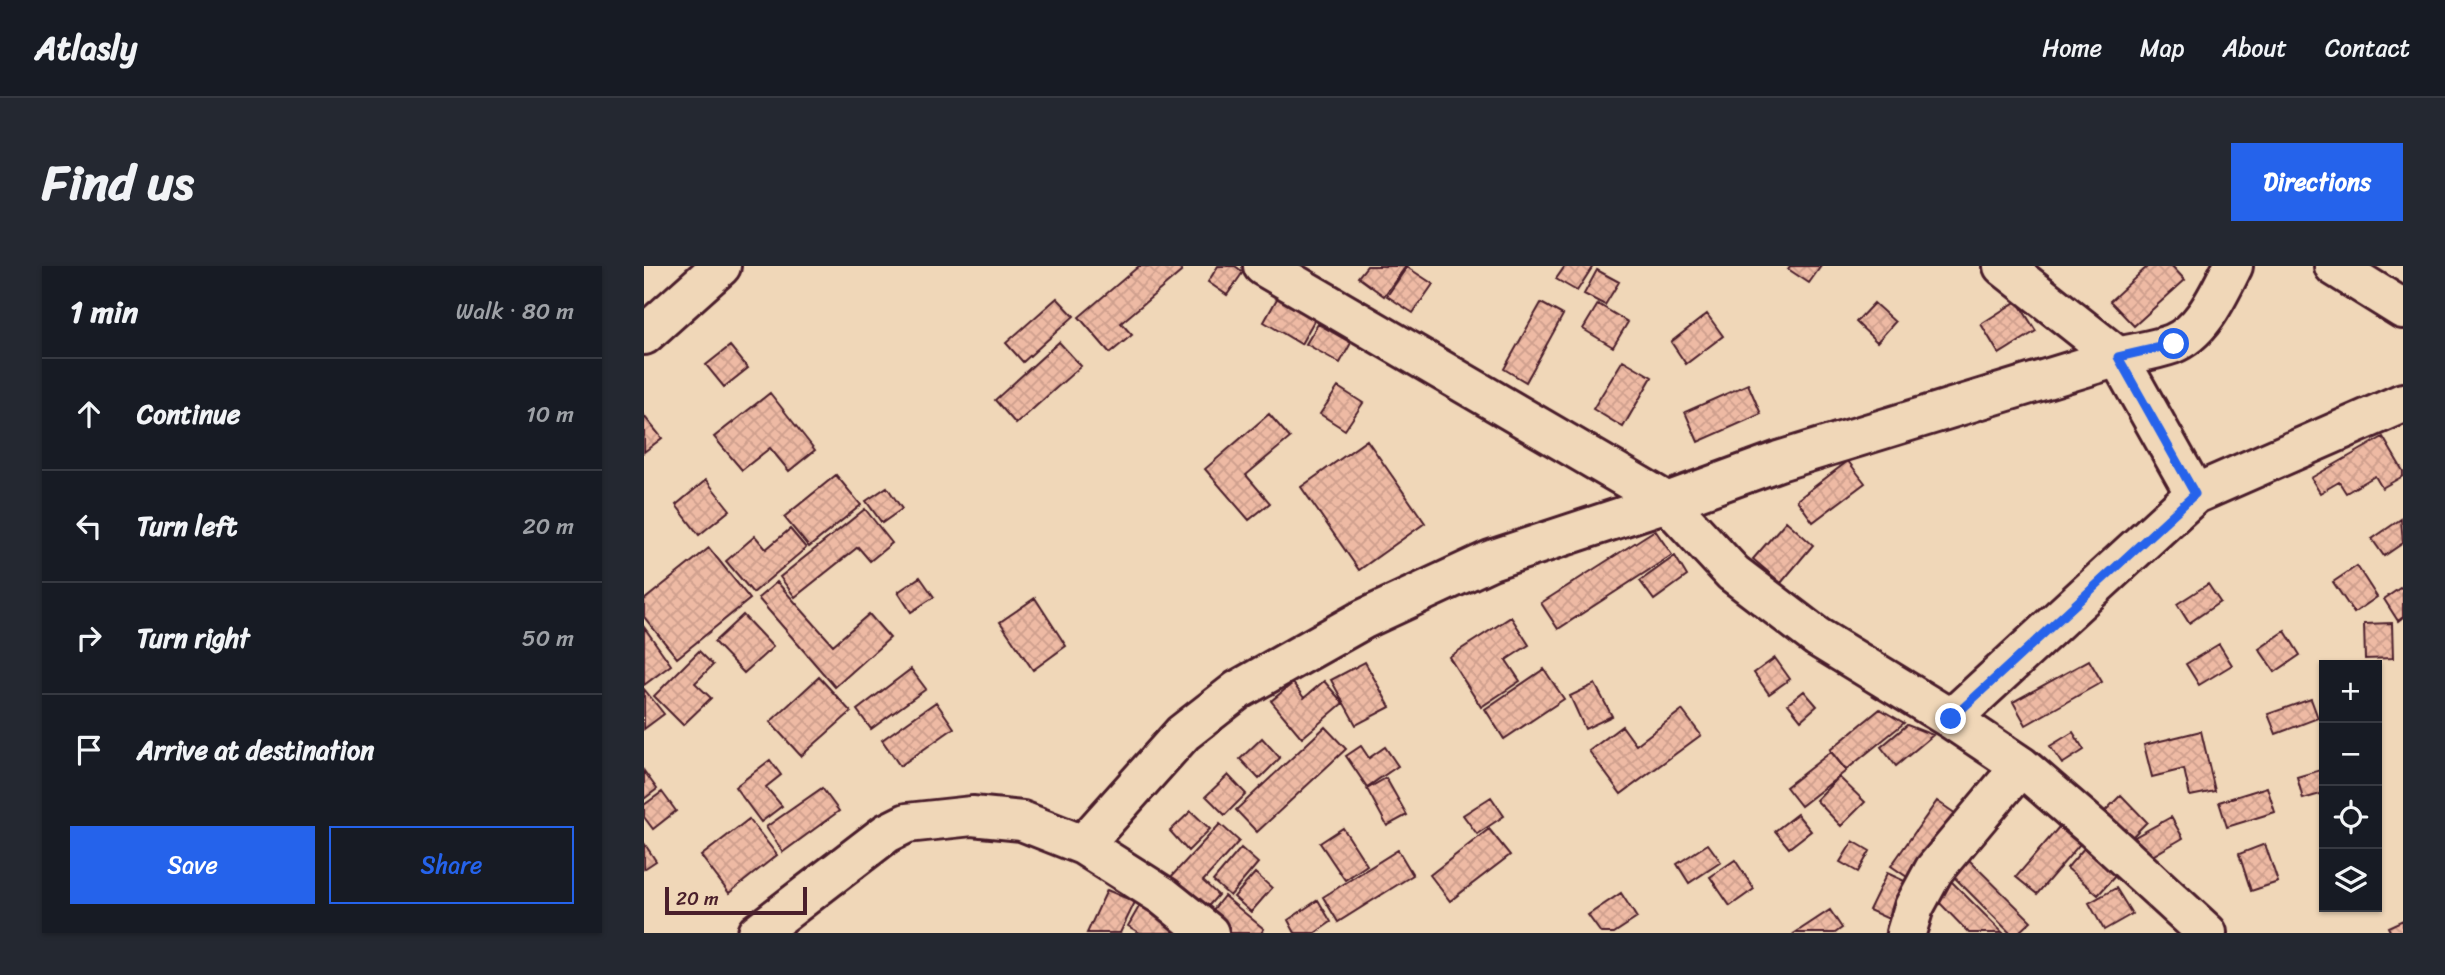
<!DOCTYPE html>
<html lang="en">
<head>
<meta charset="utf-8">
<style>
  :root { --surface:#171b24; --page:#242831; --text:#f1f3f6; --muted:#9ea1a6; --line:#363941; --accent:#2563eb }
  body { margin:0; font-family:Sriracha,sans-serif; background:var(--page); color:var(--text) }
  .controls { position:absolute; right:21px; bottom:21px; display:grid; overflow:hidden; border-radius:0px; box-shadow:0 2px 5px #0004 }
  .controls button { width:63px; height:63px; display:grid; place-items:center; padding:0; border:0; border-bottom:2px solid var(--line); background:var(--surface); color:var(--text); font:35px sans-serif }
  .scale { position:absolute; left:21px; bottom:18px; width:142px; box-sizing:border-box; padding-left:7px; border:4px solid #4a1f2b; border-top:0; font-size:19px; line-height:24px; white-space:nowrap; color:#4a1f2b; -webkit-text-stroke:5px #f0d7b8; paint-order:stroke }
  .stop { position:absolute; width:21px; height:21px; margin:-16px; border:5px solid #2563eb; border-radius:50%; background:#fff }
  .stop.end { background:#2563eb; border-color:#fff; box-shadow:0 2px 7px #0008 }
  .list { margin:0; padding:0; list-style:none }
  h2 { display:flex; justify-content:space-between; align-items:center; height:91px; margin:0; padding:0 28px; font-size:30px }
  h2 small { font-size:23px; font-weight:400; color:var(--muted) }
  .list li { display:grid; grid-template-columns:46px 1fr auto; gap:21px; align-items:center; box-sizing:border-box; height:112px; padding:0 28px; border-top:2px solid var(--line) }
  .list b { display:block; font-size:26px; white-space:nowrap }
  .list em { font-size:23px; font-style:normal; color:var(--muted) }
  .actions { display:flex; gap:14px; padding:21px 28px }
  .actions a { flex:1; padding:16px 0; border:2px solid var(--accent); border-radius:0px; text-align:center; font-size:24px; color:var(--accent) }
  .actions .main { background:var(--accent); color:#fff }
  .icon { flex:none; width:38px; height:38px; fill:none; stroke:currentColor; stroke-width:2; stroke-linecap:round; stroke-linejoin:round }
  .map { position:relative; flex:none; width:1759px; height:667px; overflow:hidden; border-radius:0px }
  header { display:flex; align-items:center; gap:42px; box-sizing:border-box; height:98px; padding:0 35px; background:var(--surface); border-bottom:2px solid var(--line) }
  header strong { font-size:33px }
  nav { display:flex; gap:38px; margin-inline-start:auto; font-size:24px }
  .intro { display:flex; align-items:center; justify-content:space-between; box-sizing:border-box; height:168px; padding:0 42px }
  h1 { margin:0; font-size:49px }
  .button { padding:18px 32px; border-radius:0px; background:var(--accent); color:#fff; font-size:24px; font-weight:700 }
  main { display:flex; gap:42px; padding:0 42px }
  aside { flex:1; background:var(--surface); border-radius:0px; box-shadow:0 2px 5px #0004 }
  .map>svg:first-child { display:block }
</style>
</head>
<body>
<header>
<strong>Atlasly</strong>
<nav><a>Home</a><a>Map</a><a>About</a><a>Contact</a></nav>
</header>
<div class="intro"><h1>Find us</h1><a class="button">Directions</a></div>
<main>
<aside>
<h2>1 min<small>Walk · 80 m</small></h2>
<ul class="list">
<li><svg class="icon" aria-label="ahead" viewBox="0 0 24 24"><path d="M12 20V5M6 11l6-6 6 6"/></svg><div><b>Continue</b></div><em>10 m</em></li>
<li><svg class="icon" aria-label="left" viewBox="0 0 24 24"><path d="M17 20v-9H6M10 6l-5 5 5 5"/></svg><div><b>Turn left</b></div><em>20 m</em></li>
<li><svg class="icon" aria-label="right" viewBox="0 0 24 24"><path d="M7 20v-9h11M14 6l5 5-5 5"/></svg><div><b>Turn right</b></div><em>50 m</em></li>
<li><svg class="icon" aria-label="arrive" viewBox="0 0 24 24"><path d="M6 21V4h12l-3 4 3 4H6"/></svg><div><b>Arrive at destination</b></div></li>
</ul>
<div class="actions"><a class="main">Save</a><a>Share</a></div>
</aside>
<div class="map">
<svg width="1759" height="667" viewBox="0 0 1759 667">
  <defs>
    <pattern id="building-cross-hatch" width="8" height="8" patternUnits="userSpaceOnUse" patternTransform="scale(1.75)"><rect width="8" height="8" fill="#eebaa4"/><path d="M0 0l8 8M0 8l8-8" fill="none" stroke="#ce9f8d"/></pattern>
  </defs>
  <rect width="100%" height="100%" fill="#f0d7b8"/>
  <filter id="ink" filterUnits="userSpaceOnUse"><feTurbulence type="fractalNoise" baseFrequency=".0143" numOctaves="2"/><feDisplacementMap in="SourceGraphic" scale="14" xChannelSelector="R" yChannelSelector="G"/><feConvolveMatrix kernelMatrix="1 2 1 2 8 2 1 2 1" color-interpolation-filters="sRGB"/></filter>
  <g filter="url(#ink)">
    <path fill="url(#building-cross-hatch)" stroke="#4a1f2b" stroke-width="2" d="M 495,0 L 534,0 L 538,5 L 477,57 L 488,69 L 466,87 L 435,51 Z
      M 574,0 L 591,0 L 599,6 L 583,29 L 564,16 Z
      M 723,0 L 762,0 L 740,30 L 714,11 Z
      M 921,0 L 949,0 L 933,25 L 912,13 Z
      M 1146,0 L 1177,0 L 1165,17 L 1144,3 Z
      M 1504,0 L 1528,0 L 1541,14 L 1490,60 L 1466,35 Z
      M 763,1 L 789,18 L 769,47 L 743,30 Z
      M 953,4 L 975,16 L 961,39 L 940,28 Z
      M 634,31 L 671,53 L 657,78 L 620,56 Z
      M 413,32 L 430,50 L 379,96 L 362,77 Z
      M 1373,35 L 1392,65 L 1355,88 L 1337,58 Z
      M 897,37 L 919,49 L 882,116 L 860,103 Z
      M 1230,37 L 1251,56 L 1233,76 L 1212,56 Z
      M 954,38 L 984,56 L 969,81 L 939,63 Z
      M 1063,48 L 1079,70 L 1042,98 L 1027,76 Z
      M 674,58 L 707,77 L 696,97 L 662,78 Z
      M 415,76 L 437,100 L 372,158 L 351,134 Z
      M 86,80 L 104,102 L 80,121 L 62,99 Z
      M 979,94 L 1008,111 L 979,161 L 949,143 Z
      M 1104,118 L 1117,148 L 1054,176 L 1041,146 Z
      M 694,121 L 719,137 L 701,164 L 676,148 Z
      M 126,127 L 171,184 L 145,205 L 126,182 L 98,204 L 70,171 Z
      M 625,148 L 646,172 L 602,209 L 626,237 L 605,254 L 561,203 Z
      M 0,150 L 18,172 L 0,186 Z
      M 1739,171 L 1759,205 L 1759,210 L 1738,222 L 1731,210 L 1702,227 L 1695,216 L 1676,227 L 1667,212 Z
      M 723,174 L 781,257 L 715,304 L 657,221 Z
      M 1204,195 L 1221,217 L 1169,256 L 1153,234 Z
      M 192,209 L 217,239 L 165,281 L 140,251 Z
      M 62,214 L 86,244 L 55,269 L 32,239 Z
      M 243,221 L 258,243 L 238,257 L 222,235 Z
      M 221,243 L 248,277 L 226,295 L 214,281 L 151,331 L 136,311 Z
      M 1757,253 L 1759,277 L 1740,290 L 1728,273 Z
      M 1142,255 L 1169,279 L 1137,317 L 1109,293 Z
      M 146,263 L 162,282 L 109,327 L 82,295 L 111,270 L 122,283 Z
      M 1011,264 L 1028,289 L 914,363 L 897,337 Z
      M 65,282 L 106,333 L 33,392 L 0,351 L 0,334 Z
      M 1031,290 L 1043,310 L 1010,334 L 996,315 Z
      M 1713,300 L 1733,331 L 1710,347 L 1689,316 Z
      M 276,311 L 290,331 L 267,346 L 254,326 Z
      M 133,316 L 189,379 L 225,348 L 246,372 L 191,421 L 114,332 Z
      M 1564,318 L 1576,336 L 1545,357 L 1533,338 Z
      M 1759,320 L 1759,351 L 1754,355 L 1740,333 Z
      M 391,332 L 422,380 L 389,404 L 356,356 Z
      M 99,349 L 129,381 L 100,407 L 70,376 Z
      M 867,351 L 885,379 L 862,394 L 876,415 L 837,441 L 805,391 Z
      M 1748,357 L 1749,392 L 1721,393 L 1720,358 Z
      M 0,361 L 27,399 L 0,419 Z
      M 1641,365 L 1656,389 L 1631,406 L 1615,383 Z
      M 1575,378 L 1588,399 L 1555,419 L 1542,398 Z
      M 55,385 L 69,399 L 51,417 L 67,432 L 39,459 L 10,430 Z
      M 1131,392 L 1146,413 L 1125,428 L 1110,407 Z
      M 1445,394 L 1458,416 L 1382,459 L 1369,436 Z
      M 721,396 L 746,441 L 712,459 L 687,414 Z
      M 267,403 L 282,423 L 227,463 L 213,444 Z
      M 900,403 L 920,433 L 860,473 L 841,443 Z
      M 175,411 L 207,446 L 157,490 L 126,456 Z
      M 680,415 L 699,437 L 658,472 L 627,435 L 649,417 L 660,432 Z
      M 951,418 L 968,450 L 941,463 L 926,430 Z
      M 0,423 L 20,448 L 0,463 Z
      M 1160,425 L 1173,440 L 1157,454 L 1144,438 Z
      M 1667,433 L 1674,452 L 1632,468 L 1624,448 Z
      M 292,436 L 310,462 L 256,500 L 238,474 Z
      M 1236,443 L 1260,457 L 1202,504 L 1186,484 Z
      M 1038,444 L 1057,469 L 977,528 L 945,485 L 978,460 L 992,479 Z
      M 1263,459 L 1289,469 L 1252,500 L 1237,481 Z
      M 681,461 L 702,483 L 613,566 L 592,544 Z
      M 1557,465 L 1571,525 L 1546,530 L 1540,503 L 1508,511 L 1500,479 Z
      M 1429,466 L 1440,484 L 1418,498 L 1406,480 Z
      M 618,472 L 636,492 L 615,513 L 596,493 Z
      M 717,480 L 725,492 L 741,481 L 754,500 L 723,521 L 702,490 Z
      M 1187,486 L 1202,505 L 1157,540 L 1142,521 Z
      M 126,494 L 137,509 L 122,521 L 138,540 L 117,556 L 91,521 Z
      M 1680,503 L 1680,527 L 1659,533 L 1653,511 Z
      M 0,505 L 13,523 L 0,533 Z
      M 584,509 L 602,528 L 581,549 L 562,530 Z
      M 1195,511 L 1221,536 L 1197,560 L 1172,534 Z
      M 742,512 L 763,549 L 743,560 L 723,523 Z
      M 1623,521 L 1631,546 L 1583,561 L 1575,536 Z
      M 178,522 L 195,545 L 139,586 L 122,561 Z
      M 18,526 L 32,545 L 9,563 L 0,551 L 0,539 Z
      M 1477,529 L 1503,556 L 1486,573 L 1459,547 Z
      M 847,531 L 860,550 L 833,568 L 819,549 Z
      M 1293,535 L 1315,550 L 1269,615 L 1247,600 Z
      M 547,545 L 566,563 L 544,585 L 526,565 Z
      M 1153,548 L 1167,565 L 1145,582 L 1131,565 Z
      M 1527,551 L 1539,572 L 1503,593 L 1491,571 Z
      M 105,553 L 133,589 L 85,627 L 57,590 Z
      M 576,558 L 595,575 L 559,615 L 574,629 L 560,645 L 525,613 Z
      M 1415,561 L 1436,578 L 1393,628 L 1372,611 Z
      M 699,562 L 723,599 L 701,614 L 676,577 Z
      M 845,563 L 866,589 L 806,635 L 786,609 Z
      M 1209,575 L 1226,585 L 1214,606 L 1196,596 Z
      M 0,577 L 12,595 L 0,603 Z
      M 1064,578 L 1077,596 L 1045,617 L 1033,598 Z
      M 1621,578 L 1634,616 L 1607,625 L 1595,588 Z
      M 1441,581 L 1472,609 L 1454,629 L 1423,602 Z
      M 597,582 L 614,597 L 586,630 L 569,615 Z
      M 754,584 L 769,609 L 694,656 L 679,631 Z
      M 1322,591 L 1387,655 L 1374,667 L 1366,667 L 1306,607 Z
      M 1091,594 L 1110,623 L 1086,640 L 1066,611 Z
      M 611,607 L 628,622 L 607,646 L 590,631 Z
      M 1243,607 L 1267,618 L 1249,655 L 1225,644 Z
      M 1307,615 L 1359,667 L 1325,667 L 1290,631 Z
      M 1472,622 L 1488,648 L 1460,664 L 1445,637 Z
      M 463,624 L 491,636 L 476,667 L 443,667 Z
      M 977,627 L 993,652 L 970,667 L 957,667 L 944,649 Z
      M 580,630 L 620,663 L 617,667 L 585,667 L 565,649 Z
      M 674,634 L 687,656 L 671,667 L 651,667 L 644,654 Z
      M 496,639 L 536,661 L 533,667 L 496,667 L 484,660 Z
      M 1186,644 L 1198,662 L 1191,667 L 1151,667 Z
      M 1759,654 L 1759,667 L 1747,667 L 1744,661 Z"/>
    <g fill="none" stroke-linecap="round" stroke-linejoin="round">
      <defs>
        <path id="minor" d="M 619,0 L 1023,236 L 1089,307 L 1173,371 L 1307,453 L 1377,500 L 1451,564 L 1563,667
          M 1359,0 L 1474,91 L 1551,228
          M 1690,0 L 1759,43
          M 0,69 L 77,0
          M 1307,453 L 1551,228 L 1759,137
          M 439,579 L 539,467 L 594,424 L 720,353 L 847,294 L 1023,236 L 1135,195 L 1474,91 C 1491,87 1511,84 1528,78 C 1559,66 1575,27 1589,0
          M 113,667 L 243,567 L 263,557 L 328,550 L 378,555 L 439,579 L 519,630 L 565,667
          M 1262,667 L 1270,641 L 1290,604 L 1377,500"/>
      </defs>
      <use href="#minor" stroke="#4a1f2b" stroke-width="44"/>
      <use href="#minor" stroke="#f0d7b8" stroke-width="38"/>
    </g>
  </g>
  <g fill="none" stroke-linecap="round" stroke-linejoin="round" filter="url(#ink)">
    <path stroke="#2563eb" stroke-width="9" d="M 1307,453 L 1551,228 L 1474,91 L 1530,78"/>
  </g>
</svg>
<div class="controls">
<button>+</button>
<button>−</button>
<button><svg class="icon" aria-label="locate" viewBox="0 0 24 24"><circle cx="12" cy="12" r="6"/><path d="M12 2v4M12 18v4M2 12h4M18 12h4"/></svg></button>
<button><svg class="icon" aria-label="layers" viewBox="0 0 24 24"><path d="M12 4l9 5-9 5-9-5zM3 14l9 5 9-5"/></svg></button>
</div>
<div class="scale">20 m</div>
<div class="stop" style="left:1530px;top:78px"></div>
<div class="stop end" style="left:1307px;top:453px"></div>
</div>
</main>
</body>
</html>
